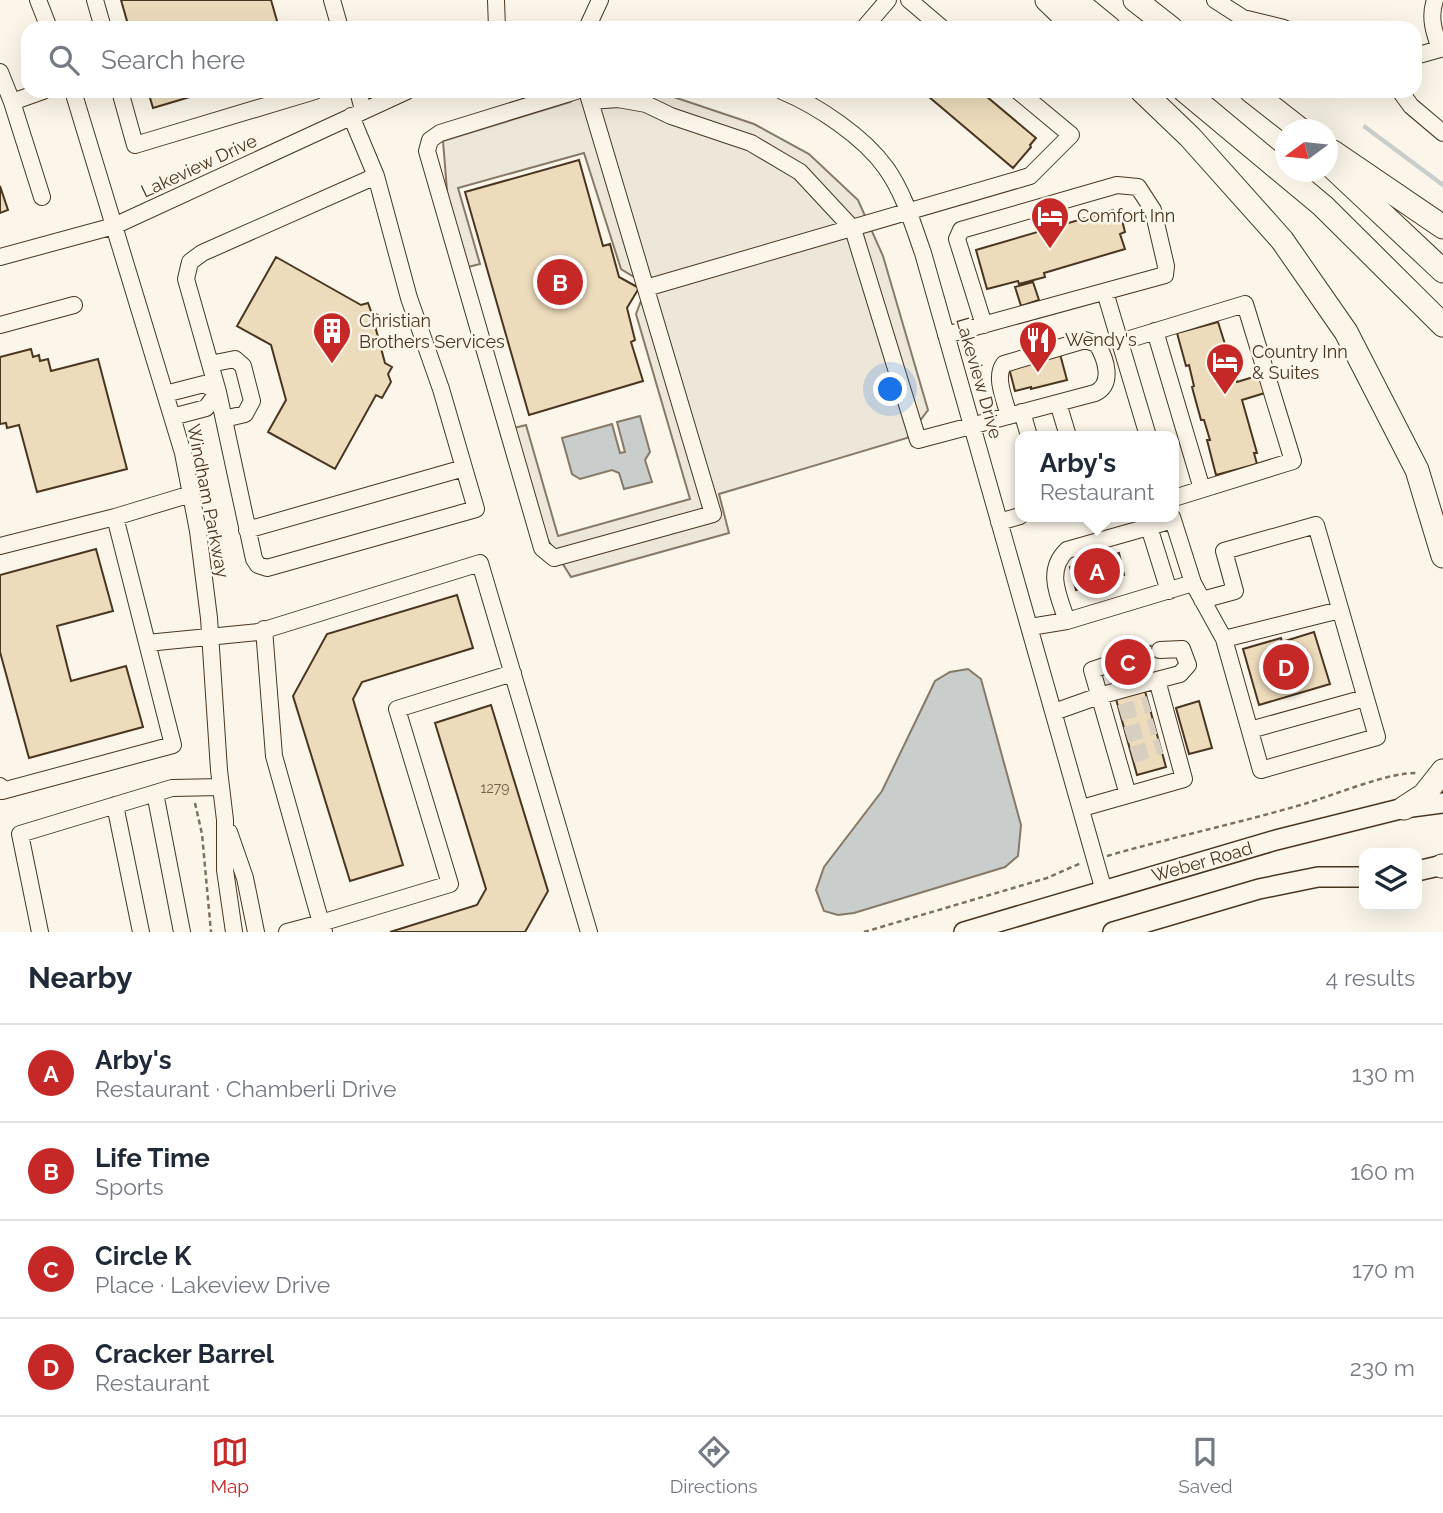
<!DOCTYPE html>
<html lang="en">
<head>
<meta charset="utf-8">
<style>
  :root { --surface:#fff; --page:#f2f2f3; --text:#1f2937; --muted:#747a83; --line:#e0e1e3; --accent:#c62828 }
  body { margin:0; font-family:Raleway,sans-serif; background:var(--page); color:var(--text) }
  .controls { position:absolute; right:21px; bottom:21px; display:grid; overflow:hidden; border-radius:14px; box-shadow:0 7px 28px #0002 }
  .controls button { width:63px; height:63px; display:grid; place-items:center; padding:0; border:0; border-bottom:2px solid var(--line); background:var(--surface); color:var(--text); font:35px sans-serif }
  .compass { position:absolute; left:1275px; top:119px; width:63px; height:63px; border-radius:50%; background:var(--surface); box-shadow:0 7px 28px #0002; rotate:255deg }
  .you { position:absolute; left:891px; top:390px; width:24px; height:24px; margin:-18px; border:5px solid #fff; border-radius:50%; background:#1a73e8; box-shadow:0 0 0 10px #1a73e833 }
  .badge { display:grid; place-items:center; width:46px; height:46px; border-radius:50%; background:var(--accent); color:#fff; font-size:23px; font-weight:700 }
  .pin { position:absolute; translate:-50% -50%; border:4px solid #fff; box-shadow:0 2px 7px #0006 }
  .popup { position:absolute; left:1015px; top:431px; width:164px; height:91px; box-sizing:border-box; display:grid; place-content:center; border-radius:14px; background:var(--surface); filter:drop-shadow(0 2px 5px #0005); font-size:23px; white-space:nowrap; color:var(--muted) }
  .popup b { font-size:26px; color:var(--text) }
  .popup::after { content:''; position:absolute; left:50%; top:100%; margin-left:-14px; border:14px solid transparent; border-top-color:var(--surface) }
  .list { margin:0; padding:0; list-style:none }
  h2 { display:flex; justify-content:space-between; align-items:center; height:91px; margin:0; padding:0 28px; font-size:30px }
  h2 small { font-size:23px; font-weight:400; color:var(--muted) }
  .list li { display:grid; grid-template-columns:46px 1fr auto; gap:21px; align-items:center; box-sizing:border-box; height:98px; padding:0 28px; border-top:2px solid var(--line) }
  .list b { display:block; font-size:26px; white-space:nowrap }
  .list p { margin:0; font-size:23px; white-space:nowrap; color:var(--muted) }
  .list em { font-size:23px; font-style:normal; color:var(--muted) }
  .icon { flex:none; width:38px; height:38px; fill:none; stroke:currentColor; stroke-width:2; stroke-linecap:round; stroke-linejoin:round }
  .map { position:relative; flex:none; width:1443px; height:932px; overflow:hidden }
  .search { position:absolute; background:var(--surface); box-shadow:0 7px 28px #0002; left:21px; right:21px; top:21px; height:77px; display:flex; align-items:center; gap:18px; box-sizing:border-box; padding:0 24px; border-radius:21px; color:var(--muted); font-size:26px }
  .sheet { height:483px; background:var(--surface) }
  nav { display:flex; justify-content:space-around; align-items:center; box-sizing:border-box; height:98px; border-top:2px solid var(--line); background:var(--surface); font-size:19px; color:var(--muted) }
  nav a { display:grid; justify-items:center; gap:4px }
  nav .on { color:var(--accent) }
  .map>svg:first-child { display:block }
</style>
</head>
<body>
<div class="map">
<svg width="1443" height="932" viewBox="0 0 1443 932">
  <rect width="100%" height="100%" fill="#fbf6e9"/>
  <path fill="#ede7d9" stroke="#887966" stroke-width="2" d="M 587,91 L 656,91 L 754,124 L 809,154 L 858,200 L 883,256 L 928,410 L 907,438 L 719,494 L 729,533 L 571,577 L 546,537 L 514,428 L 526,425 L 558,536 L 690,499 L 636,314 L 647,285 L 621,269 L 584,153 L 458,188 L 480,264 L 468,267 L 448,203 L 443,141 L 570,102 Z"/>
  <path fill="#c9cecd" stroke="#887966" stroke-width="2" d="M 640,416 L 650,452 L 645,460 L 652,482 L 624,489 L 619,473 L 612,470 L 580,479 L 572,474 L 562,438 L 612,424 L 620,453 L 625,452 L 617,422 Z
    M 968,669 L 981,679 L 1021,825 L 1018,856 L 1005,867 L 854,913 L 838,915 L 824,911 L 816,890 L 824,867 L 882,791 L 935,681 L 950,672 Z"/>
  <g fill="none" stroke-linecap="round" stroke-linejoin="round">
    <path stroke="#c9cecd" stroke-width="4.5" d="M 1365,127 L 1443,185"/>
  </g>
  <path fill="#ecdcbc" stroke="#4a3520" stroke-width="2" d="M 121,0 L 271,0 L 279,28 L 129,28 Z
    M 148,91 L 210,91 L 153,108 Z
    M 922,91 L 980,91 L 1036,138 L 1030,145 L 1031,147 L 1013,168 Z
    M 579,160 L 603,246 L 610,244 L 619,277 L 639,288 L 627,308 L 635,340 L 631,342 L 643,381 L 529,415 L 465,192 Z
    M 0,186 L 8,210 L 0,213 Z
    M 1113,210 L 1115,218 L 1121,216 L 1125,232 L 1120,234 L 1125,249 L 1044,273 L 1045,277 L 1019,284 L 1018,281 L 987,289 L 976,250 Z
    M 276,257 L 361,305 L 368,303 L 371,311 L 378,315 L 374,322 L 385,363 L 392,367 L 388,374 L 391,382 L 382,398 L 376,395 L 335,469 L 268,432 L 286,400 L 271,345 L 237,326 Z
    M 1033,282 L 1039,300 L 1021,306 L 1015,287 Z
    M 1218,322 L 1237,382 L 1263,374 L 1268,392 L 1242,400 L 1257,453 L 1254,453 L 1257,464 L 1216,475 L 1207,440 L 1210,440 L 1204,420 L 1201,420 L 1192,387 L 1194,386 L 1189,365 L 1186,366 L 1177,333 Z
    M 31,349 L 33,357 L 39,355 L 40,361 L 48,359 L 51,371 L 98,359 L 127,469 L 37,492 L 19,425 L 7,428 L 6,423 L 0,424 L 0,357 Z
    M 1060,354 L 1067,380 L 1031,389 L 1031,387 L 1015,391 L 1009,368 Z
    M 96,549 L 113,611 L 57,626 L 71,681 L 126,666 L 143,727 L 29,758 L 0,652 L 0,575 Z
    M 1111,551 L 1112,555 L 1119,553 L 1124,575 L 1094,580 L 1096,585 L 1076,590 L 1070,567 L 1080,565 L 1079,560 Z
    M 457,595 L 473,648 L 362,682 L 353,699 L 403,865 L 350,881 L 293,696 L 327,634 Z
    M 1314,632 L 1330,684 L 1259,705 L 1243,649 L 1281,638 L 1282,642 Z
    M 1158,644 L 1161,655 L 1150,659 L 1152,665 L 1112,676 L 1105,659 Z
    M 1145,691 L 1166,767 L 1137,775 L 1116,699 Z
    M 1199,701 L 1212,748 L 1189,754 L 1176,708 Z
    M 491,705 L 548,891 L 525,932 L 390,932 L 477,905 L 486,889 L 435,723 Z"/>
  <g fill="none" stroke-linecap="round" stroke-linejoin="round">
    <path stroke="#d8cfc1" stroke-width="16" stroke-dasharray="16 8" stroke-linecap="butt" d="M 1107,665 L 1160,650
      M 1120,713 L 1149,704
      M 1126,735 L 1155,726
      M 1132,755 L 1161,746"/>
    <defs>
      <path id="minor" d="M 38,0 L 49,28
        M 95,0 L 103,28
        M 332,0 L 340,28
        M 496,0 L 497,28
        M 909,0 L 942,28
        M 1215,0 L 1243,18 L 1284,28
        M 587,28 L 600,0
        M 864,28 L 888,0
        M 1415,56 L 1440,49 C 1434,32 1429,17 1435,0
        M 0,72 L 12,102 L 42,197
        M 73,91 L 183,453 L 198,531 L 209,618 L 219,770 L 225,820 L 225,870 L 234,932
        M 120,91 L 135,145 L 315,91
        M 358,91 L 363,110
        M 576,91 L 440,133 L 430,140 L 427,151 L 542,548 L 554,558 L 713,514 L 587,91
        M 782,91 C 818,106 864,137 886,168 C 904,193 913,225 923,253 L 1104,891
        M 1400,91 L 1411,106 L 1443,133
        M 590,101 L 618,99 L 646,104 L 671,116 L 751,143 L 800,172 L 853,229 L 918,440 L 1095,393 C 1114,384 1106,359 1097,344 L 1085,340 L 1004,364 C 994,377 1005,400 1009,416
        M 12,102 L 43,91
        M 351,116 L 376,176 L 202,253 L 190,262 L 186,279 L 218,392 L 254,559 L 258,565 L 267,568 L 476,509 L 441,389 L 409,298 L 376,176
        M 0,257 L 114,226 L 407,91
        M 646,288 L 1030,176 L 1071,135 L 1018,91
        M 1105,292 L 1148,436
        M 0,325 L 74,305
        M 1155,331 L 1202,489
        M 946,335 L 1165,275 L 1166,266 L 1153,210 L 1138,187 L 1117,185 L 961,230 L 957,239 L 984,325
        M 1120,342 L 1245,304 L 1293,461 L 1174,498
        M 210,364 L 235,359 L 243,366 L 252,401 L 245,414 L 224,419
        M 165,394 L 204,384 L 218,392 L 206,408 L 172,417
        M 1058,403 L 1068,436
        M 1022,412 L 1029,436
        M 115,517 L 191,494
        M 1172,517 L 1193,583 L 1224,639 L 1261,770 L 1377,737 L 1316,525 L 1224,551 L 1235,591 L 1202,600
        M 999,522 L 1020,516
        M 1149,527 L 1169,591
        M 247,530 L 464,468
        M 0,546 L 115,517 L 173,745 L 2,791 L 0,786
        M 1067,621 C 1059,597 1045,571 1067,550 L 1173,520
        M 1030,627 L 1067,621 L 1193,583
        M 264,629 L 274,756 L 321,923 L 450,884 L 397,709 L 513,673
        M 1224,639 L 1340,610
        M 147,643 L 258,632 L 480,563 L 589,932
        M 1107,665 L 1092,670 L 1128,795
        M 1157,680 L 1180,674 L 1188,665 L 1182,649 L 1160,650
        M 1054,712 L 1099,696 L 1157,680 L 1184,779 L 1082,808
        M 1250,730 L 1365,698
        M 155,793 L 182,932
        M 115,805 L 141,932
        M 229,832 L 245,878 L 256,932
        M 40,932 L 20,834 L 172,788 L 221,787
        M 287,932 L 321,923 L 324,932"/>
      <path id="major" d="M 1417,871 L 1443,865
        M 964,932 L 1276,840 L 1404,808 L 1443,803
        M 1113,932 L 1259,889 L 1318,877 L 1364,877"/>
      <path id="highway" d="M 1047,0 L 1076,28
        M 1075,0 L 1109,28
        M 1135,0 L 1171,28
        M 1142,91 L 1190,137 L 1282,240 L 1346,332 L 1417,470 L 1443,556
        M 1185,91 L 1323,206 L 1443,325
        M 1251,91 L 1301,130
        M 1333,152 L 1443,227
        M 1328,163 L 1443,271
        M 1404,808 L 1424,795 L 1443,771
        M 1442,866 L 1443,866"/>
    </defs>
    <use href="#minor" stroke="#4a3520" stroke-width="18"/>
    <use href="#major" stroke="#4a3520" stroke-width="22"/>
    <use href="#highway" stroke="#4a3520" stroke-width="25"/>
    <path stroke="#7f6f5c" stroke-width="2.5" stroke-dasharray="5 3.5" stroke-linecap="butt" d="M 195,803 L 202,834 L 211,932
      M 1107,856 C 1173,837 1239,823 1304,804 C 1335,795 1388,772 1418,773
      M 864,932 L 1047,878 L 1081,863"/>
    <use href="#minor" stroke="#fbf6e9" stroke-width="16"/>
    <use href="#major" stroke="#fbf6e9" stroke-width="19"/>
    <use href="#highway" stroke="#fbf6e9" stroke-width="23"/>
  </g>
  <defs>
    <symbol id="hotel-pin" viewBox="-11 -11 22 30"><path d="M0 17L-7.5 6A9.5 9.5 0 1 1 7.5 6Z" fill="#c62828" stroke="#fbf6e9"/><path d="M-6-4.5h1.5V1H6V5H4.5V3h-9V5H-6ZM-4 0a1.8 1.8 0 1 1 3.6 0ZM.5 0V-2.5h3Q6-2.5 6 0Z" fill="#fff"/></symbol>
    <symbol id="building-pin" viewBox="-11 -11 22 30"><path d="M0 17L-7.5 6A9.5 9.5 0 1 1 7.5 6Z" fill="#c62828" stroke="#fbf6e9"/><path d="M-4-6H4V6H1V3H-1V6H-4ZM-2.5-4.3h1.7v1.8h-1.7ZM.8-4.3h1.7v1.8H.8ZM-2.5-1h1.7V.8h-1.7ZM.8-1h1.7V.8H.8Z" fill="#fff"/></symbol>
    <symbol id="restaurant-pin" viewBox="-11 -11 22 30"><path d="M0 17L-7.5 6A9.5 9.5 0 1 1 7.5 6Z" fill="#c62828" stroke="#fbf6e9"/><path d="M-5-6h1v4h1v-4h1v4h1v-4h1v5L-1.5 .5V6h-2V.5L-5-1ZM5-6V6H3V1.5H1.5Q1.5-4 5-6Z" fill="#fff"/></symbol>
  </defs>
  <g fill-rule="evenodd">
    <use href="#hotel-pin" x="1028" y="194" width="44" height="60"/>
    <use href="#building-pin" x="310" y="309" width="44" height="60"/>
    <use href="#restaurant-pin" x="1016" y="318" width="44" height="60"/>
    <use href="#hotel-pin" x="1203" y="340" width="44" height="60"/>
  </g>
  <g text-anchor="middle" stroke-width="5" stroke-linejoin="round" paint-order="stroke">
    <g font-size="14" fill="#725f47">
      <text x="495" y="793">1279</text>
    </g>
    <g font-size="18" fill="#4a3520" stroke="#fbf6e9">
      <text transform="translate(199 166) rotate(-25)" y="6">Lakeview Drive</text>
      <text transform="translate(979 378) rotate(74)" y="6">Lakeview Drive</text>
      <text transform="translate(208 501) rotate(79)" y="6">Windham Parkway</text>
      <text transform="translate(1202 862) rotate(-16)" y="6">Weber Road</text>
    </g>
    <g font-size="18" fill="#4a3520" stroke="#fbf6e9" text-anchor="start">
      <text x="1077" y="222">Comfort Inn</text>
      <text x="359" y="327">Christian<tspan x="359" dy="21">Brothers Services</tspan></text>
      <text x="1065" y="346">Wendy's</text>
      <text x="1252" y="358">Country Inn<tspan x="1252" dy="21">&amp; Suites</tspan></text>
    </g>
  </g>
</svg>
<div class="controls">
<button><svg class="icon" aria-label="layers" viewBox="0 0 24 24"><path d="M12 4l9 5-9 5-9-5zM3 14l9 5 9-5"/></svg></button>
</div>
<svg class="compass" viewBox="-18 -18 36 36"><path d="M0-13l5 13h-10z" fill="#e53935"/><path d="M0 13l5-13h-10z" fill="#747a83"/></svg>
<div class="you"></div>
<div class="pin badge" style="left:1097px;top:571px">A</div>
<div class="popup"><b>Arby's</b>Restaurant</div>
<div class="pin badge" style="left:560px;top:282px">B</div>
<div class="pin badge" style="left:1128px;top:662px">C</div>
<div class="pin badge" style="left:1286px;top:667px">D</div>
<div class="search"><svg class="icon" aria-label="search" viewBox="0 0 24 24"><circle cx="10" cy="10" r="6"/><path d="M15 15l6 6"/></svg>Search here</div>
</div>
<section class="sheet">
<h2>Nearby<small>4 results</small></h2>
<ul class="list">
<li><span class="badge">A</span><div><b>Arby's</b><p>Restaurant · Chamberli Drive</p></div><em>130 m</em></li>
<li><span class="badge">B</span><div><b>Life Time</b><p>Sports</p></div><em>160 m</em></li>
<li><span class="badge">C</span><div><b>Circle K</b><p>Place · Lakeview Drive</p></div><em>170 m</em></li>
<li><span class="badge">D</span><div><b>Cracker Barrel</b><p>Restaurant</p></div><em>230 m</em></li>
</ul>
</section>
<nav>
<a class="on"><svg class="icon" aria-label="map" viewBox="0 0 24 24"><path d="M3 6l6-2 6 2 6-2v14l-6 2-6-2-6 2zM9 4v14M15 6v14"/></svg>Map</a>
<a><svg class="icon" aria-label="directions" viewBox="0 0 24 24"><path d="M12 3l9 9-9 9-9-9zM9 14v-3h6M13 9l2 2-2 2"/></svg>Directions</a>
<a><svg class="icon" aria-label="saved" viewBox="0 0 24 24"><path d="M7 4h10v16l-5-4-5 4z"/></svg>Saved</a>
</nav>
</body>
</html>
